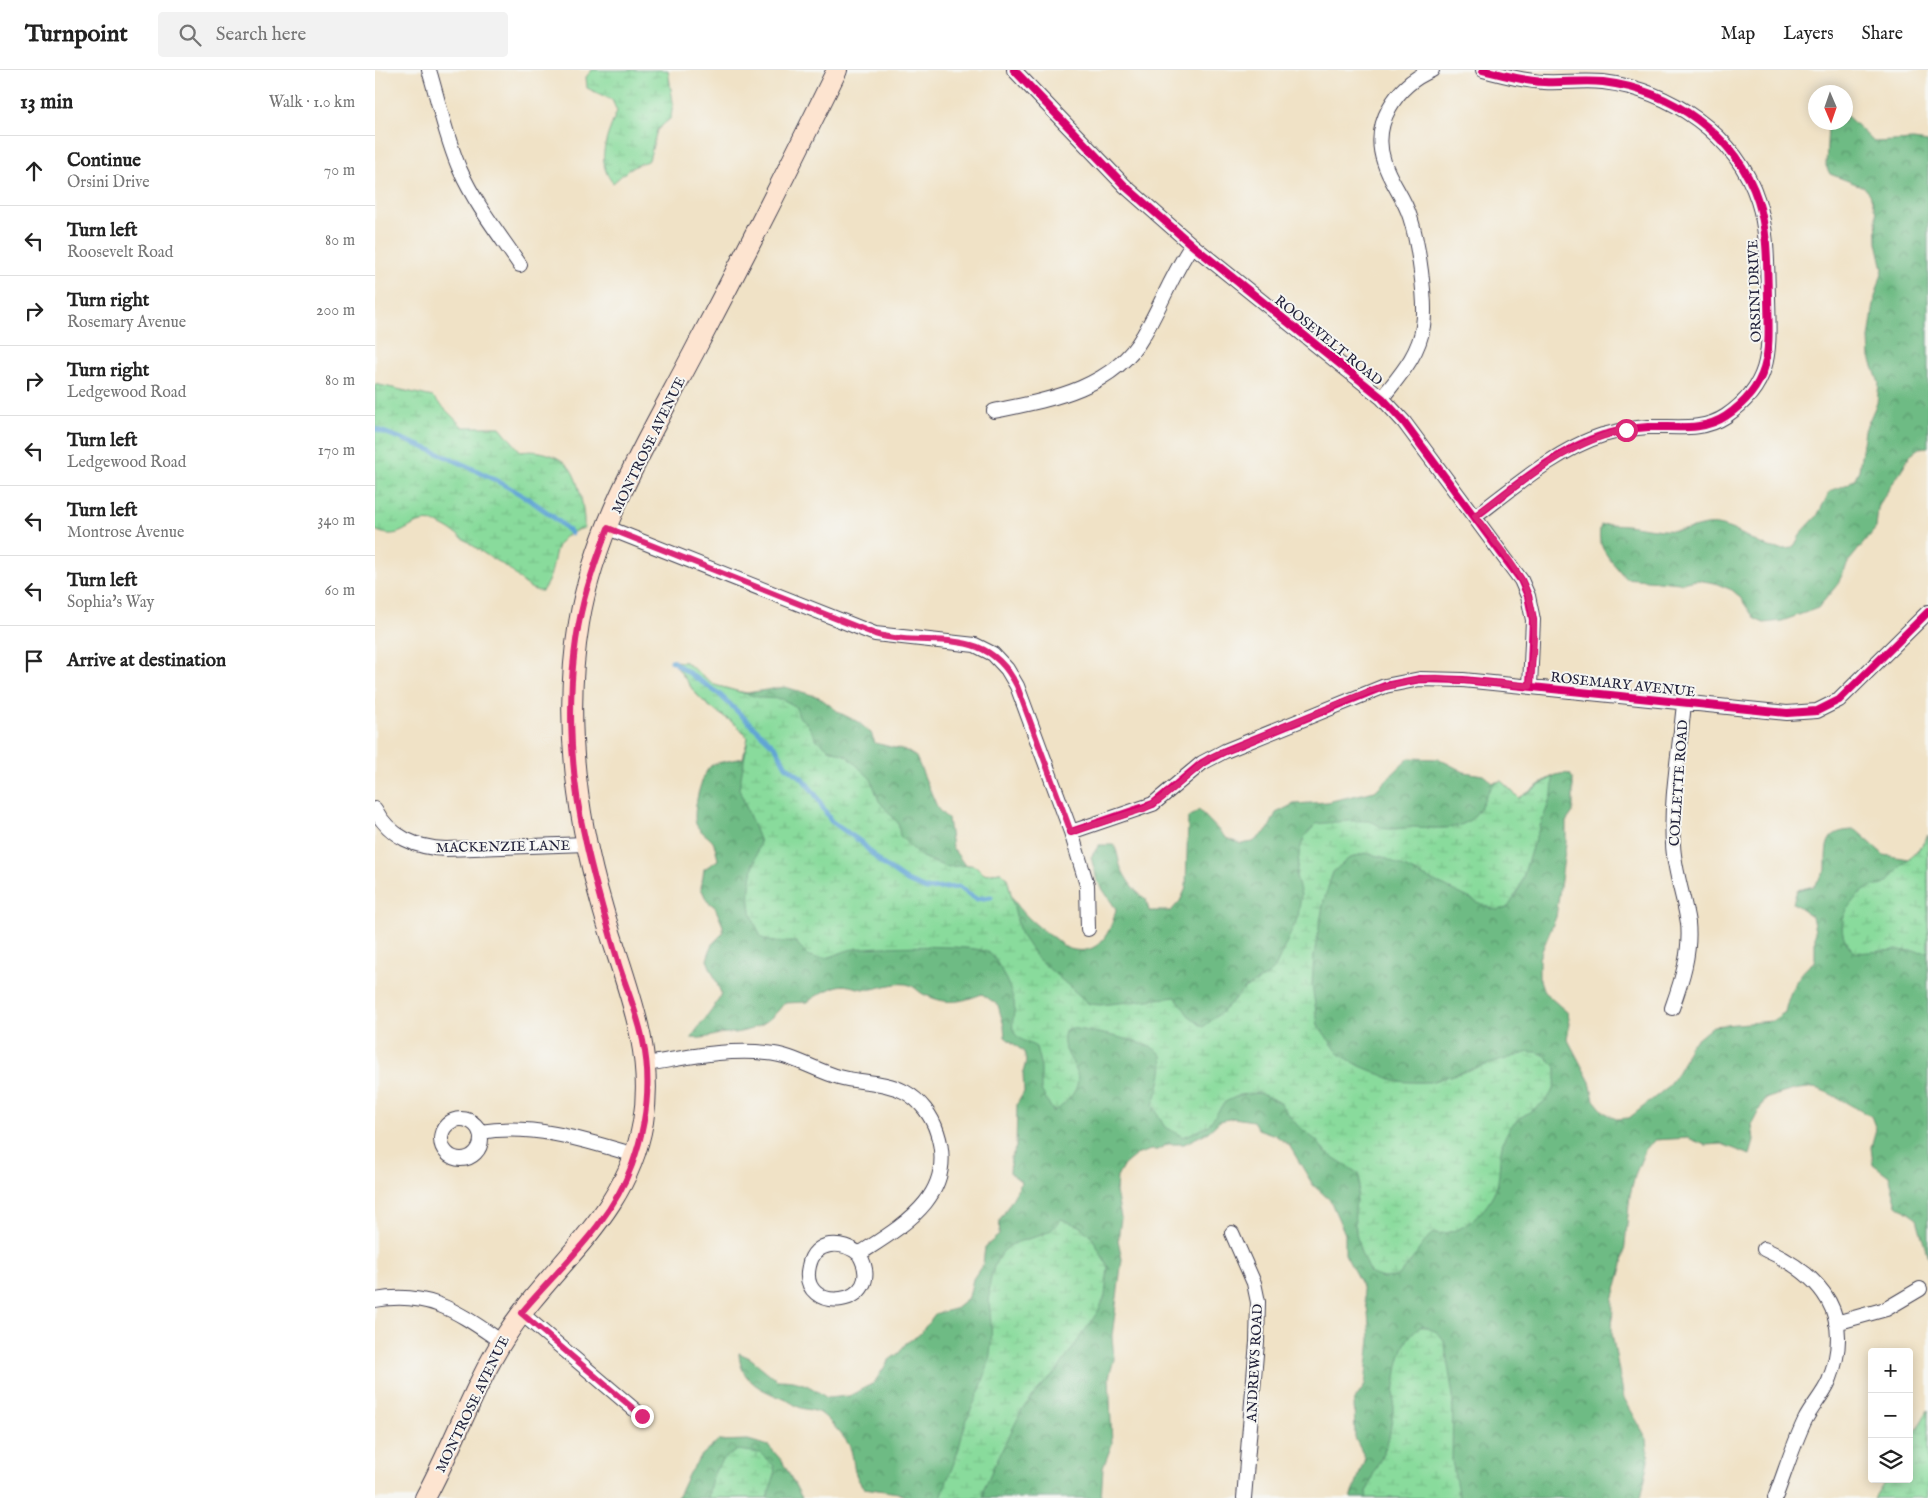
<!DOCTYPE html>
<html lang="en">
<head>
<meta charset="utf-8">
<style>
  :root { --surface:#fff; --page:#f2f2f2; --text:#222; --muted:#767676; --line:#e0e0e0 }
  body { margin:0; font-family:"IM FELL English",serif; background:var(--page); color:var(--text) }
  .controls { position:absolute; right:15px; bottom:15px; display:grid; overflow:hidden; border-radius:5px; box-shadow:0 2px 12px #0003 }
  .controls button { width:45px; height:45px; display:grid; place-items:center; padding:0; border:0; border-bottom:1px solid var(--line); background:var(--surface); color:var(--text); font:25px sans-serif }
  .compass { position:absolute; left:1433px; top:15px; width:45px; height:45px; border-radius:50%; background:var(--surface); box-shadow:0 2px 12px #0003; rotate:178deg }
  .stop { position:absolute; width:15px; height:15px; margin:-11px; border:4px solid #db2777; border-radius:50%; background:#fff }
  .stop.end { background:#db2777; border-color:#fff; box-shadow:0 1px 5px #0008 }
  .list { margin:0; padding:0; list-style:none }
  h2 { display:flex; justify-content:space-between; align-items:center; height:65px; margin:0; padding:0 20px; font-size:21px }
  h2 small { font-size:16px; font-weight:400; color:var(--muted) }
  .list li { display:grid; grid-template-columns:32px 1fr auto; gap:15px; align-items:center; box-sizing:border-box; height:70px; padding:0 20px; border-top:1px solid var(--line) }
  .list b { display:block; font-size:19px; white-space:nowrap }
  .list p { margin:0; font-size:16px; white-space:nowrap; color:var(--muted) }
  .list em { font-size:16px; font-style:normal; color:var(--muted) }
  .icon { flex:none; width:28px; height:28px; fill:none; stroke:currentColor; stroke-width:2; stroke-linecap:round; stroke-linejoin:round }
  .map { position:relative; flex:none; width:1553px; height:1428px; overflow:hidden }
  header { display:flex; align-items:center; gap:30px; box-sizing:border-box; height:70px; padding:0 25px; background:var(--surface); border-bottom:1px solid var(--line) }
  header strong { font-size:24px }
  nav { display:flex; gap:28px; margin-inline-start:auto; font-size:18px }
  .search { width:350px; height:45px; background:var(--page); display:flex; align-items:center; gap:12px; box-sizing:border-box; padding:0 18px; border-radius:5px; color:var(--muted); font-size:19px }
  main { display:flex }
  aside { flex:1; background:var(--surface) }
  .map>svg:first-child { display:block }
</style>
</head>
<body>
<header>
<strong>Turnpoint</strong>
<div class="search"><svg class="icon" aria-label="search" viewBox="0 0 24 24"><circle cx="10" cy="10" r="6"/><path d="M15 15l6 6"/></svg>Search here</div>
<nav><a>Map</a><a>Layers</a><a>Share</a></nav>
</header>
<main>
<aside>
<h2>13 min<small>Walk · 1.0 km</small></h2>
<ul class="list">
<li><svg class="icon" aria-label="ahead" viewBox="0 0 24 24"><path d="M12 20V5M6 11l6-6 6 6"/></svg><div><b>Continue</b><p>Orsini Drive</p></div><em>70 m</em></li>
<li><svg class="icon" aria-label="left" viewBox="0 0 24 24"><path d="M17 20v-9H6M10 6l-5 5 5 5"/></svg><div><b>Turn left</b><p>Roosevelt Road</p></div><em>80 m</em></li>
<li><svg class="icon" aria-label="right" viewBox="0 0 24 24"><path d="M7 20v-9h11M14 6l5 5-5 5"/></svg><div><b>Turn right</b><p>Rosemary Avenue</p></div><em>200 m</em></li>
<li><svg class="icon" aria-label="right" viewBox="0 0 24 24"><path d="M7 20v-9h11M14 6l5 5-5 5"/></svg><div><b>Turn right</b><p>Ledgewood Road</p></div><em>80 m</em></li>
<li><svg class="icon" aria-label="left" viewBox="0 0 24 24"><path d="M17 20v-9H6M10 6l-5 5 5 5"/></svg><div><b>Turn left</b><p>Ledgewood Road</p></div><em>170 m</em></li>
<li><svg class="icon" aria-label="left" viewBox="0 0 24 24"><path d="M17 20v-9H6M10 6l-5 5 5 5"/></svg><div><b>Turn left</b><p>Montrose Avenue</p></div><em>340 m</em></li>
<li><svg class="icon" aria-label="left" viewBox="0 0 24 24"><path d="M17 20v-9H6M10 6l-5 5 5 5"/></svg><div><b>Turn left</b><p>Sophia's Way</p></div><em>60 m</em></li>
<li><svg class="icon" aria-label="arrive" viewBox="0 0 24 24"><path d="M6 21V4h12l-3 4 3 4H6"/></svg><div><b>Arrive at destination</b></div></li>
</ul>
</aside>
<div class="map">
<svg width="1553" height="1428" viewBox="0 0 1553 1428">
  <defs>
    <pattern id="forest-crowns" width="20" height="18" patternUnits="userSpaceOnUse" patternTransform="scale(1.25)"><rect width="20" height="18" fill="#6ebb84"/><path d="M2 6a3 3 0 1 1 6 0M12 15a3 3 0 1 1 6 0" fill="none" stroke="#5a986d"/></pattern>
    <pattern id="wetland-marsh" width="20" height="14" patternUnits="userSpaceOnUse" patternTransform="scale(1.25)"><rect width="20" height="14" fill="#89db9c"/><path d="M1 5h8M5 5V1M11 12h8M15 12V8" fill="none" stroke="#76bc87"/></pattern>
  </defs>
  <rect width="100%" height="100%" fill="#f6f6f2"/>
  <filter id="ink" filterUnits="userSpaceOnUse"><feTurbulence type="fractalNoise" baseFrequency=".02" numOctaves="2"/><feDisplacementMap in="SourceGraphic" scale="10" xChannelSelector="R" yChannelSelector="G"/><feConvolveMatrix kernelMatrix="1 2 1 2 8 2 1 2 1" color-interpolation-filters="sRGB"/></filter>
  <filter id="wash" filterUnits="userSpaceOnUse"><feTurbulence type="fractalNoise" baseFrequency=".0096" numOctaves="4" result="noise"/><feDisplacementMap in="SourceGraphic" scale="20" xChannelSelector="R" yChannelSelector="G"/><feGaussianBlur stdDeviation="1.12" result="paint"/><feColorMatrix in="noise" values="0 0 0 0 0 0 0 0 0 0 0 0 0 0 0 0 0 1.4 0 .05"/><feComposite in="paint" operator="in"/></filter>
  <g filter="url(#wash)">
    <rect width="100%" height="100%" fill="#f0e2c6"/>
    <path fill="url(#forest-crowns)" stroke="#486e60" d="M 1471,45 L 1499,72 L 1538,70 L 1553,72 L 1553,377 L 1544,378 L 1537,383 L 1507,430 L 1503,438 L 1501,458 L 1474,491 L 1462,515 L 1443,538 L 1407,551 L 1389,553 L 1380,549 L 1364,526 L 1357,520 L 1340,513 L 1322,510 L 1305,513 L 1250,508 C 1238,491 1219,478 1226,455 C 1253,451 1280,463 1307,460 C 1318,459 1331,453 1342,455 C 1371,460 1386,484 1418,478 L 1427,462 L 1442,446 L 1455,421 L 1473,414 L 1480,408 L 1484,400 L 1490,360 L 1502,333 L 1504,313 L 1495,288 L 1494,268 L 1500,227 L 1508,199 L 1502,172 L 1501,143 L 1495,124 L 1489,117 L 1455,104 L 1451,96 L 1453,53 L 1470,52 Z
      M 297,591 L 310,592 L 339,615 L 361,621 L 372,623 L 410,617 L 444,627 L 465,643 L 483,652 L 496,663 L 500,673 L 532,681 L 541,687 L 563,739 L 573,749 L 577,777 L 589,794 L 602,797 L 609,804 L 626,802 C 637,811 632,822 640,832 C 651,847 664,858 679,868 C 684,872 690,878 695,879 C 724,887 736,862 741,839 L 722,811 L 716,787 L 724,775 L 739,775 C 744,784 743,794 748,802 C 753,812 761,823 771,829 L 774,841 L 796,841 L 805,831 L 811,818 L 813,748 L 824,740 L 851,768 L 866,774 L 878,772 L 893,760 L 901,743 L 919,734 L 952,732 L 1000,721 L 1034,688 L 1064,689 L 1089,702 L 1108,705 L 1118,713 L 1126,711 L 1144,728 C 1159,721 1176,700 1195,704 L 1198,709 L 1198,742 L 1191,752 L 1191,773 L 1181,847 L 1164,888 L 1164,907 L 1169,922 L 1193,943 L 1195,954 L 1192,968 L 1215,1012 L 1219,1030 L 1229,1042 L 1241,1049 L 1254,1048 L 1273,1033 L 1290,1019 L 1301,1005 L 1309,991 L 1314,976 L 1338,956 L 1397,951 L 1410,942 C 1415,920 1422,904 1440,891 L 1440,861 L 1437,846 L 1418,833 L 1422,820 L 1439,816 L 1451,800 C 1451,773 1450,760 1481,760 L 1509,785 L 1534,789 L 1548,774 L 1553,765 L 1553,1188 L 1542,1149 L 1522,1135 L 1514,1106 L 1498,1094 L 1496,1077 L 1501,1059 L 1496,1046 C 1480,1039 1451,1018 1436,1018 C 1420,1018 1405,1024 1390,1029 L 1377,1054 L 1379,1071 L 1375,1085 L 1347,1074 L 1330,1075 L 1313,1068 L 1280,1070 L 1271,1078 L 1260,1105 L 1255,1125 L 1248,1194 L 1238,1230 L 1237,1264 L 1249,1328 L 1272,1369 L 1274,1390 L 1266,1428 L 976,1428 L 990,1388 L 980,1368 L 979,1331 L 990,1315 L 995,1269 L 993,1242 L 986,1214 L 970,1184 L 970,1164 L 955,1130 L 938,1115 L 914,1075 L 900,1065 L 883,1059 L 878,1051 L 859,1048 L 845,1051 L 833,1062 L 809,1074 L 793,1074 L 782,1080 L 776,1080 L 761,1085 L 749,1095 L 742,1107 L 741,1122 L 746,1148 L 743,1170 L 747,1189 L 737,1266 L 739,1289 L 734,1307 L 737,1374 L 728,1398 L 726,1428 L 534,1428 L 523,1423 L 489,1418 C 475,1401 481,1390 474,1375 C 471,1369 451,1346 445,1343 C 440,1340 432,1340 426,1338 C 420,1336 415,1331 409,1329 C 387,1320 365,1312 364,1283 L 375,1288 L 402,1310 C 425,1310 434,1315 452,1328 L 474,1326 L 499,1313 L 514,1290 L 524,1283 L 531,1273 L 544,1265 L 560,1244 L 579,1239 L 594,1227 L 598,1209 L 608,1194 L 610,1177 L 624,1165 L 625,1150 L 647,1112 L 635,1103 L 636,1088 L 641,1077 L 642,1034 L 649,1022 L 648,1003 L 651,991 L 649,982 L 630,967 L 629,956 L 623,935 L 607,924 C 583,933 572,935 548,924 C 544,922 540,917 535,915 C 523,911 509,917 497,919 C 486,921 472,913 463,916 C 457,917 436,928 433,932 L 409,933 C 397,951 381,960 359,963 C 354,963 348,963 344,964 C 333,967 327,969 316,968 C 326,952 340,940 346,923 L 332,890 L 337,874 L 348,863 L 348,856 L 340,837 L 332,831 L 326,818 L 329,799 L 343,790 C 342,785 341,779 339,774 C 336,767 325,763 321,754 C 317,743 326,702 337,695 C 342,692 361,690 368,688 L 373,668 C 363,651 340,644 326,629 C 315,618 307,603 297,591 Z
      M 373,1370 L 394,1376 L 407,1391 L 427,1428 L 302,1428 L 314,1403 L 327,1385 L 343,1371 Z"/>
    <path fill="url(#wetland-marsh)" stroke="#567e6c" d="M 217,0 L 293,0 L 298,32 L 296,48 L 282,60 L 274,90 L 254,99 L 238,113 C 219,91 233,65 242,41 L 237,30 L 212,18 L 211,7 Z
      M 0,314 L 58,327 L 88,357 L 125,357 L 146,382 C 161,379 183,384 194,397 C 204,409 210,442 209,458 C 167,470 188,494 167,521 C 152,522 141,503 130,496 C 122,491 114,487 107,482 C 95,474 72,455 58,452 C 34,447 28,474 0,460 Z
      M 297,591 L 310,592 L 340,615 L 386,628 L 407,629 L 420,636 L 425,648 L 431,652 L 442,670 L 454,679 L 472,686 L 496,709 L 504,731 L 523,753 L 525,766 L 537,778 L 547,787 L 571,797 L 596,795 L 602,797 L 609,804 L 626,802 L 632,807 L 645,863 L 662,888 L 714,934 L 725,935 L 801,927 L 813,945 L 828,957 L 848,941 L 869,919 L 892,906 L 900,898 L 923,847 L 926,825 L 921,806 L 925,779 L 930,766 L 941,754 C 959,752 976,750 994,751 C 1000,752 1003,756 1008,758 C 1018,761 1028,757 1038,757 C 1055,757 1072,761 1088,754 C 1111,744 1108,715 1126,711 L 1144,728 L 1178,707 L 1177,725 L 1157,777 L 1145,817 L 1132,838 L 1122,840 L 1117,839 L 1008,787 L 990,783 L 973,789 L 958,802 L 949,830 L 939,885 L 937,915 L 943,955 L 964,984 L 985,996 L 1021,1011 L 1034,1012 L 1055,1012 L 1154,982 L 1162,982 L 1169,985 L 1181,997 C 1184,1044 1144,1034 1130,1067 C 1123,1082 1126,1100 1122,1116 C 1114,1141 1085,1167 1059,1163 C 1043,1175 1037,1196 1021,1207 L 1008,1208 L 996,1204 C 985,1186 978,1161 980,1139 C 981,1126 986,1117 984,1104 L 950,1082 L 942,1071 L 922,1055 L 904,1032 L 884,1023 L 865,1025 L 850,1032 L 832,1057 L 808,1067 L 789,1056 L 778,1035 C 783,1022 790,1000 787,986 C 783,972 712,961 696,958 L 691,960 C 678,986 723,1000 691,1032 C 686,1036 684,1040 678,1041 L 666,1020 L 666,997 L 661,977 C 653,972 643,970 639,962 C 635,953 641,942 639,932 C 637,921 622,887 613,882 C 595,874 501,876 479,879 C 460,882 453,894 432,885 L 421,872 C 413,872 398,873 391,870 C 385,868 384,863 382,858 C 368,832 377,799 385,772 L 364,719 L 373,668 C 363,651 340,644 326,629 C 315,618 307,603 297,591 Z
      M 1553,765 L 1553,882 L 1521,880 L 1481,883 C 1454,861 1471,831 1495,817 C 1500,815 1506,817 1510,814 C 1515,811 1519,804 1523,799 C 1534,788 1546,780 1553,765 Z
      M 686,1149 L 706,1157 L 718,1169 L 733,1197 L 730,1226 L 724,1240 L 682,1301 L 669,1313 L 648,1338 L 618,1398 L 608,1421 L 609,1428 L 566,1428 C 571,1411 579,1395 584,1378 C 586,1369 588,1361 591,1352 C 601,1327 614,1304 616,1276 C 619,1246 606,1216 624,1187 C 639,1162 669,1176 686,1149 Z
      M 1047,1256 L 1062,1262 L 1069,1270 L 1078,1326 L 1077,1391 L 1084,1428 L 991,1428 C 994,1408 1005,1393 1012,1374 C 1023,1342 1013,1272 1047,1256 Z
      M 1553,1340 L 1553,1428 L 1499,1428 L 1511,1409 L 1534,1409 L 1534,1373 Z
      M 363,1380 L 385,1383 L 399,1396 L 400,1404 L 392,1428 L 333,1428 C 336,1406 342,1390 363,1380 Z"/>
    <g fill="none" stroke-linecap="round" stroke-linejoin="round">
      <path stroke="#61a4d5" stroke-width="5" d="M 0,359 C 60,380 153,418 196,463
        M 297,591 L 344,624 L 401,678 L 411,696 L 428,709 L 440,724 L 456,751 L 486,772 L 506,793 L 532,811 L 551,819 L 584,817 L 601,829 L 616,827"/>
    </g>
  </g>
  <g filter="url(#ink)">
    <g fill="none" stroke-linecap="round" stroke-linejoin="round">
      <defs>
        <path id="minor" d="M 54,0 C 64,33 71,68 85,100 C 100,134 124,164 145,195
          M 639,0 L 750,116 L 817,175 L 1007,328 L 1029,352 L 1146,510 L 1153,526 L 1158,550 L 1155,616
          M 1007,328 C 1024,306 1044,285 1048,256 C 1052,232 1043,171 1035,147 C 1029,127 1015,112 1009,92 C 996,54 1021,15 1057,0
          M 619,341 C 673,330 738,319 768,266 C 786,236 797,204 817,175
          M 1101,446 C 1138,418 1183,379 1228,365 C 1243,361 1258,358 1273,357 C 1300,356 1327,362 1351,346 C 1399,313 1394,279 1393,227 C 1392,195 1393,162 1383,131 C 1362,65 1295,20 1228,12 C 1208,10 1189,13 1169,12 C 1148,11 1128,5 1108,0
          M 233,458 L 500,564 L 600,575 L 618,584 L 632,599 L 642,616 L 696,762 L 712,815 L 713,859
          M 0,739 C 14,767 42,778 71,779 L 211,774
          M 696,762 L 778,734 L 827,693 L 850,681 L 1010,616 L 1045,609 L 1088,610 L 1412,643 L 1442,641 L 1464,630 L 1553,542
          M 1297,938 C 1307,910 1316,882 1313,853 C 1309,826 1299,801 1298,774 C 1295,728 1305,679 1309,633
          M 271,994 C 310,988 352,978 392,983 C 418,985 439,1000 464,1007 C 486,1013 509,1011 530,1022 C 545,1030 557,1046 562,1062 C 583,1125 529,1155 484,1184 C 468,1170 439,1170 434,1196 C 422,1247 515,1237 484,1184
          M66 1069a20 20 0 1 1 40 0a20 20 0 1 1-40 0Z
          M 105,1062 C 158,1053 210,1070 260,1085
          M 857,1163 L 879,1213 L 883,1232 L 882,1272 L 869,1428
          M 1389,1179 C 1447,1205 1480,1245 1454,1311 C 1448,1325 1437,1336 1430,1350 C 1418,1375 1410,1402 1400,1428
          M 0,1230 C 55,1220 84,1243 127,1272
          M 146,1243 L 267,1346
          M 1461,1253 L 1511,1239 L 1545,1219"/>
        <path id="secondary" d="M 50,1428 C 79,1375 98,1317 130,1267 C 178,1192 252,1146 268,1052 C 281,977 248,910 228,839 C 201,746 188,650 204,553 C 220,455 275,366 320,280 C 369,187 416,94 462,0"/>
      </defs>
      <use href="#minor" stroke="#413f50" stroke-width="16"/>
      <use href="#secondary" stroke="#413f50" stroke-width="22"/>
      <use href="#minor" stroke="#fff" stroke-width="14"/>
      <use href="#secondary" stroke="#fde4d0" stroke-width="20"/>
      <defs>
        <path id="cycleway" d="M 639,0 L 750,116 L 817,175 L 1007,328 L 1029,352 L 1146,510 L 1153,526 L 1158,550 L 1155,616
          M 1101,446 C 1138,418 1183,379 1228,365 C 1243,361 1258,358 1273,357 C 1300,356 1327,362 1351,346 C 1399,313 1394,279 1393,227 C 1392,195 1393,162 1383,131 C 1362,65 1295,20 1228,12 C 1208,10 1189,13 1169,12 C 1148,11 1128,5 1108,0
          M 696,762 L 778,734 L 827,693 L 850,681 L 1010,616 L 1045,609 L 1088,610 L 1412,643 L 1442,641 L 1464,630 L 1553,542"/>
      </defs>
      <use href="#cycleway" stroke="#f6f6f2" stroke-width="11"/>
      <use href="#cycleway" stroke="#d6006c" stroke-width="8"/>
    </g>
  </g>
  <g fill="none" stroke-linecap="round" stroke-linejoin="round" filter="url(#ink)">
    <path stroke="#db2777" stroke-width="6" d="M 267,1346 L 146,1243 C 185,1197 236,1153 257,1095 C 271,1056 277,1012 268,971 C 263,945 252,920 244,895 C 232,854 220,814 211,773 C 193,698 190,605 209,530 C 215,506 224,482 233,458 L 500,564 C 554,580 610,551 642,616 L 696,762 L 769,739 L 786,729 L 834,688 L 997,620 L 1039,610 L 1061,608 L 1155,616 C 1157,590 1162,561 1156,535 C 1149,502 1120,473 1100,446 C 1146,412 1194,371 1251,360"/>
  </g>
  <g text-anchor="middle" stroke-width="4" stroke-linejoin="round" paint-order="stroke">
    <g font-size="14" fill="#22223b" stroke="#f6f6f2">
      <text transform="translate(1379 221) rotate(-92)" y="5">ORSINI DRIVE</text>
      <text transform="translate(954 270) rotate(39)" y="5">ROOSEVELT ROAD</text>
      <text transform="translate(273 375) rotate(-64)" y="5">MONTROSE AVENUE</text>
      <text transform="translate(1248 614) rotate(6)" y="5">ROSEMARY AVENUE</text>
      <text transform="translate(1303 713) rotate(-86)" y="5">COLLETTE ROAD</text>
      <text transform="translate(128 776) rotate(-1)" y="5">MACKENZIE LANE</text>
      <text transform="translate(879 1293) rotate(-87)" y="5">ANDREWS ROAD</text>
      <text transform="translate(97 1334) rotate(-64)" y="5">MONTROSE AVENUE</text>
    </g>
  </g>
</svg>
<div class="controls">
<button>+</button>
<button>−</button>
<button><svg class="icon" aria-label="layers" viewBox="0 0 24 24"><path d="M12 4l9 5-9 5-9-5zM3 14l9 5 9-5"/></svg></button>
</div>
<svg class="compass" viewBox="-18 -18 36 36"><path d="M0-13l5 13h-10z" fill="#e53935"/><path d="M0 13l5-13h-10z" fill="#767676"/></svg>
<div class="stop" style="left:1251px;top:360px"></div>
<div class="stop end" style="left:267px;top:1346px"></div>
</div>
</main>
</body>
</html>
